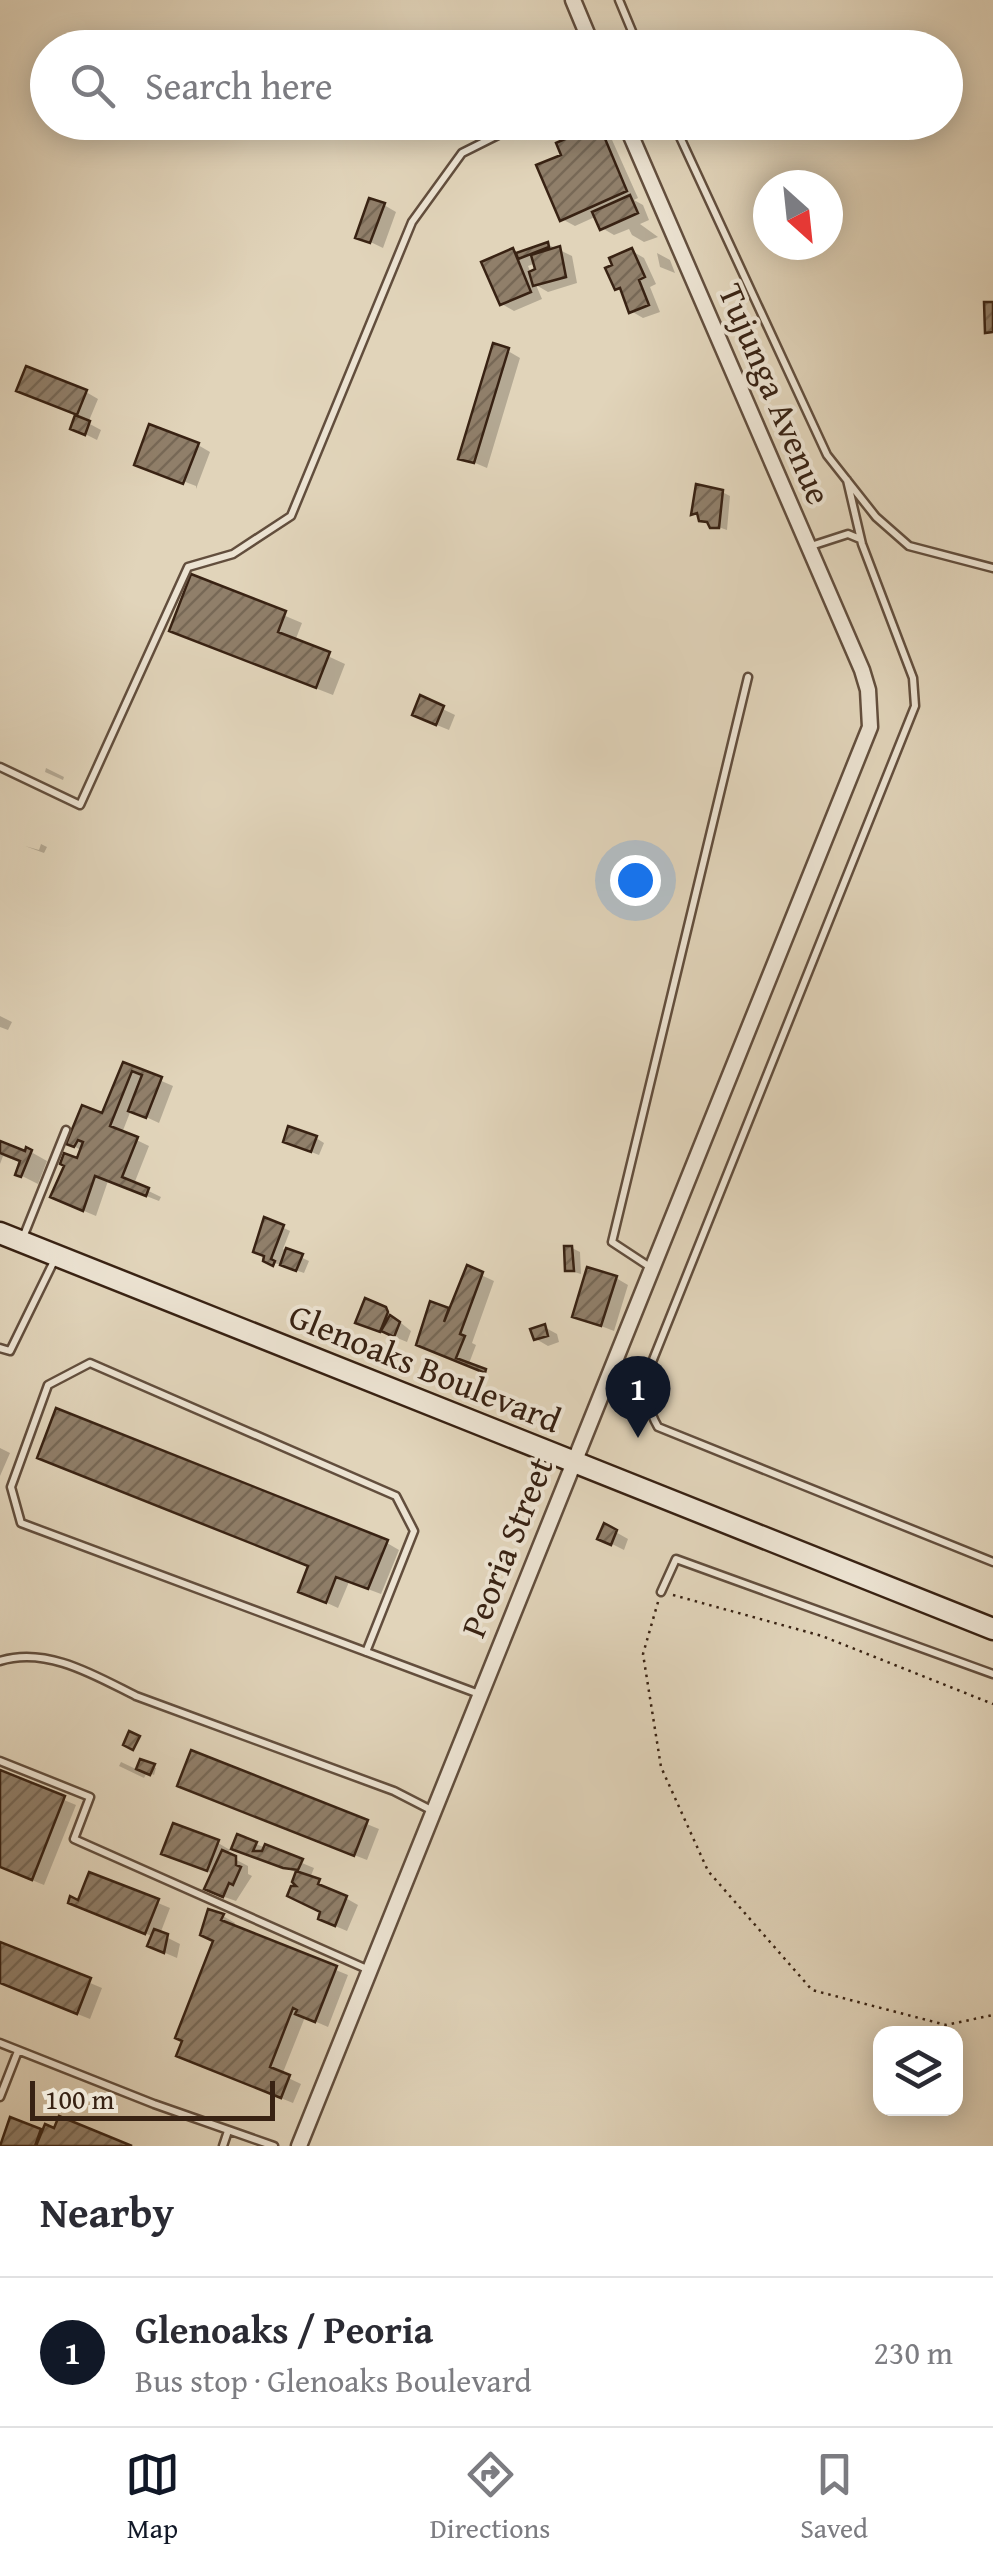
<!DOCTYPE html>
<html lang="en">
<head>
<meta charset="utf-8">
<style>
  :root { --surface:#fff; --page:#f7f7f7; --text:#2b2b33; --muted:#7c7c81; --line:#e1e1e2; --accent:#111827 }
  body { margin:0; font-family:"Gentium Book Plus",serif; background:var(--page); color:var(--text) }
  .controls { position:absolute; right:30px; bottom:30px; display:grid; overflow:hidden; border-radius:20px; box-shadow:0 5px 25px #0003 }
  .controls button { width:90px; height:90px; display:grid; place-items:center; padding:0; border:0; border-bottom:2px solid var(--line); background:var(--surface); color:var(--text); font:50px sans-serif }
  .compass { position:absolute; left:753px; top:170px; width:90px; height:90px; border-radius:50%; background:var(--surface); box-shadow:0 5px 25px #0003; rotate:153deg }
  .scale { position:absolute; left:30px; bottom:25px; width:245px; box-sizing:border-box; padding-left:10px; border:5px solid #382213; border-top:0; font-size:28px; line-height:35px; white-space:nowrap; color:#382213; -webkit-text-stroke:8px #ece3d2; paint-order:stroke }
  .you { position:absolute; left:635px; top:880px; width:35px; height:35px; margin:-25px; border:8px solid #fff; border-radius:50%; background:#1a73e8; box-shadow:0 0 0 15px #1a73e833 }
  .badge { display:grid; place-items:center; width:65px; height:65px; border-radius:50%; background:var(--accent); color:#fff; font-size:32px; font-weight:700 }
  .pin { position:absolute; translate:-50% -82px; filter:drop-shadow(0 2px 5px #0008) }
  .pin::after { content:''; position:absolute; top:52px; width:35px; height:30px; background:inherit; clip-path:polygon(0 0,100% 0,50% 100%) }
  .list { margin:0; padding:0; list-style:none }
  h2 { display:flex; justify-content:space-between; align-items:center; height:130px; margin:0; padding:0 40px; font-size:42px }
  h2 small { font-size:32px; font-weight:400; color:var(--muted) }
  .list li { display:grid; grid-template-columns:65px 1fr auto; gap:30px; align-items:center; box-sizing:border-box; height:150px; padding:0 40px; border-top:2px solid var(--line) }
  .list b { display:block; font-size:38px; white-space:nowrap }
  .list p { margin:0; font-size:32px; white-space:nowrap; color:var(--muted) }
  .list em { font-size:32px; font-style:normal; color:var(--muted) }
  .icon { flex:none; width:55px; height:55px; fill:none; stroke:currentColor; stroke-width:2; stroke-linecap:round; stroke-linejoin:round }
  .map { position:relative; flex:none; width:993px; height:2146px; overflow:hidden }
  .search { position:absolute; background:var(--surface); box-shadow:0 5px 25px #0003; left:30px; right:30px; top:30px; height:110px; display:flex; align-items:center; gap:25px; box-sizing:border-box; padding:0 35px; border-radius:55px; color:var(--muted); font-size:38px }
  .sheet { height:280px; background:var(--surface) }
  nav { display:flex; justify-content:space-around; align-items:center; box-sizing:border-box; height:140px; border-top:2px solid var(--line); background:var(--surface); font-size:28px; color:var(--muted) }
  nav a { display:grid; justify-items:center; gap:5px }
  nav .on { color:var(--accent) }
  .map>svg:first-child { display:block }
</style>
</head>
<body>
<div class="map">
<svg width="993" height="2146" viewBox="0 0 993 2146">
  <defs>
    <pattern id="building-hatch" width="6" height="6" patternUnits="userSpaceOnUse" patternTransform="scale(2.5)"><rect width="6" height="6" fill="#907f6a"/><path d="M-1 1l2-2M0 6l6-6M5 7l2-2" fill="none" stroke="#776856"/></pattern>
  </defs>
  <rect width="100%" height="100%" fill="#e1d4ba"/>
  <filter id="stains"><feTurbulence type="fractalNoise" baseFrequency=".002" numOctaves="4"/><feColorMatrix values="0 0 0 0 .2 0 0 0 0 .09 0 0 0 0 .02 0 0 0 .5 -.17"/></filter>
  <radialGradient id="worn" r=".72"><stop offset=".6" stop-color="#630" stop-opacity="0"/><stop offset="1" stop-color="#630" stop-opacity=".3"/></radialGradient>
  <path fill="#0003" fill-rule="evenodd" d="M 586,122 L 604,122 L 638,198 L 634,200 L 643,205 L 649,220 L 640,224 L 658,237 L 644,242 L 632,235 L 629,229 L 614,235 L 602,228 L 597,216 L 575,226 L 562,219 L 564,156 L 588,131 Z
    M 384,205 L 396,212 L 383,248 L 358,236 Z
    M 547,244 L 572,256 L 577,283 L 548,292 L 536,285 L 542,299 L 514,311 L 502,304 L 512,251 L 519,255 ZM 536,263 L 538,271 L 531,273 L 528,266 Z
    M 632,251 L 644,258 L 656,284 L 650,287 L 660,312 L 643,318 L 631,311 L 624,292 L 617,288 Z
    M 657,253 L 670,260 L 675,273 L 660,267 Z
    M 508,351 L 520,358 L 487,468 L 461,457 Z
    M 86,392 L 98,399 L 88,423 L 101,430 L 97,440 L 73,428 L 78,415 L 32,397 Z
    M 198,445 L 210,452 L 196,489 L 196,486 L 146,467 Z
    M 722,492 L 730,496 L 727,530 L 710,524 L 693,512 Z
    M 193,577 L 302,623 L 295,641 L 345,664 L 333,695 L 189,639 L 172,630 Z
    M 422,699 L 455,715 L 449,730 L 427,721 Z
    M 46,768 L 64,777 L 63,780 L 45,772 Z
    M 41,844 L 47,847 L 44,853 L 25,846 L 39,850 Z
    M 0,1016 L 12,1022 L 8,1030 L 0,1027 Z
    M 125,1065 L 173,1086 L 159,1123 L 131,1110 L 122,1133 L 149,1146 L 134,1184 L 161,1197 L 159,1201 L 108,1181 L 96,1216 L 65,1203 L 82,1151 L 69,1143 L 104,1116 Z
    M 316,1138 L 324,1143 L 319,1155 L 293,1145 Z
    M 0,1143 L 26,1154 L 31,1152 L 47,1161 L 38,1184 L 18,1174 L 22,1163 L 3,1156 L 0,1164 Z
    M 282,1227 L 290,1231 L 283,1249 L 309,1261 L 304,1273 L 266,1260 Z
    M 572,1248 L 580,1252 L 581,1274 L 567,1270 Z
    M 468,1269 L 494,1281 L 472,1343 L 476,1345 L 468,1366 L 419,1344 L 431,1304 L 451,1312 Z
    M 616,1278 L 628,1285 L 614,1331 L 575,1316 Z
    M 385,1310 L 411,1331 L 407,1342 L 358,1322 Z
    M 544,1327 L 557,1334 L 559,1342 L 548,1346 L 536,1339 Z
    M 0,1448 L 10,1453 L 0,1476 Z
    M 605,1526 L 628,1539 L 624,1550 L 600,1538 Z
    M 387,1543 L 399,1550 L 381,1594 L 349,1582 L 338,1608 L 301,1591 Z
    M 192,1753 L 379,1829 L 367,1860 L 192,1792 Z
    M 121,1762 L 138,1770 L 142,1762 L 156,1768 L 154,1775 L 147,1772 L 144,1778 L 119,1766 Z
    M 0,1773 L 76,1805 L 44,1885 L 0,1867 Z
    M 218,1843 L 230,1850 L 227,1855 L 248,1866 L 248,1874 L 252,1876 L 236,1901 L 219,1895 L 213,1874 L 164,1853 Z
    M 256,1844 L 314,1868 L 310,1878 L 358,1905 L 347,1931 L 333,1925 L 302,1887 L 298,1873 L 234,1848 Z
    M 91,1875 L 170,1908 L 160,1934 L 180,1944 L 177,1958 L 163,1952 L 154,1937 L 71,1902 L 80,1903 Z
    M 223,1916 L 235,1923 L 233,1928 L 348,1975 L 328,2027 L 305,2017 L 282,2075 L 301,2084 L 293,2103 L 192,2062 L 215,1941 L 203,1934 Z
    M 0,1945 L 102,1988 L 90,2019 L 0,1983 Z"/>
  <path fill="url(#building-hatch)" stroke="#382213" stroke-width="2.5" d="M 582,122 L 598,122 L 627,191 L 560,221 L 536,165 L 561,155 L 556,143 L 585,130 Z
    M 630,195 L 638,213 L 600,230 L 592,212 Z
    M 369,198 L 385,203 L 370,243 L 355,238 Z
    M 548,242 L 549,247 L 518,259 L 516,253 Z
    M 560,246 L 566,277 L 533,286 L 529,272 L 535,269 L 531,255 Z
    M 513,248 L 531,292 L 500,305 L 481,262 Z
    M 632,248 L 645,277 L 639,280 L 649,305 L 629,313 L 620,288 L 615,290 L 605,268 L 612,265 L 609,258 Z
    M 984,302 L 993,302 L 993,332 L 985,333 Z
    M 493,343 L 509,348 L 474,463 L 458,459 Z
    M 26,366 L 87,390 L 77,415 L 16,391 Z
    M 75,415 L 90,421 L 85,435 L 70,429 Z
    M 149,424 L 199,443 L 183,484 L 134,465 Z
    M 696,484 L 723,490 L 719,528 L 710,528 L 707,522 L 699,521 L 697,513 L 691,515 Z
    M 191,574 L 286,611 L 278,632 L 330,652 L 316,688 L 169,631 Z
    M 420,695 L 444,706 L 436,725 L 412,715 Z
    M 123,1062 L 162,1077 L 146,1118 L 128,1111 L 142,1075 L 132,1071 L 110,1126 L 138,1137 L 122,1177 L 149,1188 L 146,1196 L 95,1176 L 83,1211 L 50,1197 L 64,1166 L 60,1164 L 64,1153 L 77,1158 L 83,1142 L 78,1140 L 74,1147 L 66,1144 L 82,1105 L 102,1113 Z
    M 288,1126 L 317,1136 L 311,1152 L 283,1142 Z
    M 0,1141 L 25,1151 L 26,1147 L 32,1150 L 21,1177 L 15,1175 L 20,1161 L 0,1153 Z
    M 264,1217 L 284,1225 L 271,1259 L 275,1261 L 273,1266 L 263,1261 L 264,1256 L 253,1252 Z
    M 564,1246 L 572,1246 L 574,1271 L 565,1271 Z
    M 286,1248 L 303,1254 L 296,1271 L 280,1265 Z
    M 467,1265 L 483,1272 L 460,1334 L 465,1336 L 456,1358 L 486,1369 L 485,1373 L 416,1345 L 430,1301 L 449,1308 L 444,1322 Z
    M 587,1267 L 617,1276 L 601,1326 L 572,1317 Z
    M 365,1298 L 386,1307 L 388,1312 L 380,1332 L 355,1323 Z
    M 390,1315 L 400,1322 L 394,1337 L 381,1331 Z
    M 545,1324 L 548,1336 L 534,1340 L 530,1329 Z
    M 56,1408 L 388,1540 L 368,1589 L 336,1577 L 326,1603 L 298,1592 L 308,1566 L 37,1458 Z
    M 604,1523 L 617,1530 L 611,1545 L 597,1539 Z
    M 129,1731 L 140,1736 L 133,1750 L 123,1745 Z
    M 191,1750 L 368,1820 L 354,1856 L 177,1786 Z
    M 140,1759 L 155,1764 L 150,1775 L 136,1769 Z
    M 0,1770 L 65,1796 L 32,1880 L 0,1867 Z
    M 173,1823 L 219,1840 L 207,1871 L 161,1854 Z
    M 237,1834 L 257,1842 L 253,1851 L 262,1851 L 265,1844 L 303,1859 L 298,1870 L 283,1868 L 231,1849 Z
    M 222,1850 L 236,1856 L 236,1865 L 241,1867 L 233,1885 L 229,1883 L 223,1897 L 204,1889 Z
    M 296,1871 L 320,1879 L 318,1884 L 347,1896 L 335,1926 L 318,1919 L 320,1912 L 287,1896 L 291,1886 L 296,1886 L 292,1882 Z
    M 89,1872 L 159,1899 L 145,1934 L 68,1903 L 70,1896 L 78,1900 Z
    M 208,1909 L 224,1914 L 221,1920 L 337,1966 L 315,2022 L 295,2014 L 297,2010 L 293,2008 L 270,2067 L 290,2075 L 281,2098 L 176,2056 L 182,2041 L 175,2038 L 213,1941 L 200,1935 Z
    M 154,1929 L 168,1934 L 164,1953 L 147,1946 Z
    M 0,1942 L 91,1978 L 77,2014 L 0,1983 Z
    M 59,2116 L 132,2146 L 36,2146 L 45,2124 L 54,2128 Z
    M 10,2117 L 41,2129 L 35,2146 L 0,2146 Z"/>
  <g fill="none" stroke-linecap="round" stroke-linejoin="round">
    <defs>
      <path id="service" d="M 619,0 L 639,48
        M 673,122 L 827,455 L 876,517 L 909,546 L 993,568
        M 847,480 L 862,544 L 913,678 L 915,706 L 648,1372 C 646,1393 647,1408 658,1427 L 993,1562
        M 811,546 L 848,534 L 860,539
        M 0,767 L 80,805 L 188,567 L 233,554 L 291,516 L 412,222 L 462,153 L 524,122
        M 22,1240 L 66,1130
        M 650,1267 L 612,1242 L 748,677
        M 0,1348 L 10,1351 L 54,1261
        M 661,1592 L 676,1559 L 993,1674
        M 366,1652 L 414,1531 L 396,1496 L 90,1363 L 48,1385 L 11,1487 L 21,1523 L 479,1694
        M 0,1661 C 47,1646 96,1676 136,1696 L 394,1791 L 433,1811
        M 0,1761 L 90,1797 L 74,1839 L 369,1970
        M 0,2043 L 154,2104 L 274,2146
        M 0,2097 L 18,2051
        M 223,2146 L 228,2131"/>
      <path id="minor" d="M 573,0 L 593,48
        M 299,2146 L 870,727 L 868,690 L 862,670 L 625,122"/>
      <path id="secondary" d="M 0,1233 L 993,1629"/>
    </defs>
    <use href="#service" stroke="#624e3d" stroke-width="11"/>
    <use href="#minor" stroke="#624e3d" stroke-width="19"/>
    <use href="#secondary" stroke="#382213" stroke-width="25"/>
    <path stroke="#382213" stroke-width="2.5" stroke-dasharray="2.5 5" stroke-linecap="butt" d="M 673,1595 L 822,1636 L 993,1704
      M 658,1602 L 643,1654 L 661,1767 L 708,1871 L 812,1990 L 946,2025 L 993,2015"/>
    <use href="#service" stroke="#ece3d2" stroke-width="6"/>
    <use href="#minor" stroke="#ece3d2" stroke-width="14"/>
    <use href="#secondary" stroke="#ece3d2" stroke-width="20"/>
  </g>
  <g text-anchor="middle" stroke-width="8" stroke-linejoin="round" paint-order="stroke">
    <g font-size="35" fill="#382213" stroke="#ece3d2">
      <text transform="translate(775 394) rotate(67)" y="12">Tujunga Avenue</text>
      <text transform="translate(425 1368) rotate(22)" y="12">Glenoaks Boulevard</text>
      <text transform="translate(507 1547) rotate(-68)" y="12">Peoria Street</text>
    </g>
  </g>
  <rect width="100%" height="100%" filter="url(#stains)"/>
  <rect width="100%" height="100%" fill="url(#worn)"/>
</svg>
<div class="controls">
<button><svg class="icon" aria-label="layers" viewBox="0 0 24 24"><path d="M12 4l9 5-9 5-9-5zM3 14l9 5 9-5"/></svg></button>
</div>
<svg class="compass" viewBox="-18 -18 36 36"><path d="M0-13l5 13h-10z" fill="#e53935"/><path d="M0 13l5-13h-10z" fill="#7c7c81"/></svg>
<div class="scale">100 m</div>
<div class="you"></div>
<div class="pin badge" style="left:638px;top:1438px">1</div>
<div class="search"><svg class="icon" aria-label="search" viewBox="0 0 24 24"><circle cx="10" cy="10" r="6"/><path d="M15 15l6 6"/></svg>Search here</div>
</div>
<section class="sheet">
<h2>Nearby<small></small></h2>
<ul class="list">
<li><span class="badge">1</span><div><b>Glenoaks / Peoria</b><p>Bus stop · Glenoaks Boulevard</p></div><em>230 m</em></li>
</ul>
</section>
<nav>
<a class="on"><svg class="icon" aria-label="map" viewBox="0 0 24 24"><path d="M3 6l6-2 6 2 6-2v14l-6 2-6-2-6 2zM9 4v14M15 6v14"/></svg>Map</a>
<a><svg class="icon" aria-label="directions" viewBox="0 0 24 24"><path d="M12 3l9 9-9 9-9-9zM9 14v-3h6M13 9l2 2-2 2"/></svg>Directions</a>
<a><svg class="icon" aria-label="saved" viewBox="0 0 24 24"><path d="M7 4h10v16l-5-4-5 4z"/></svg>Saved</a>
</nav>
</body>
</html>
